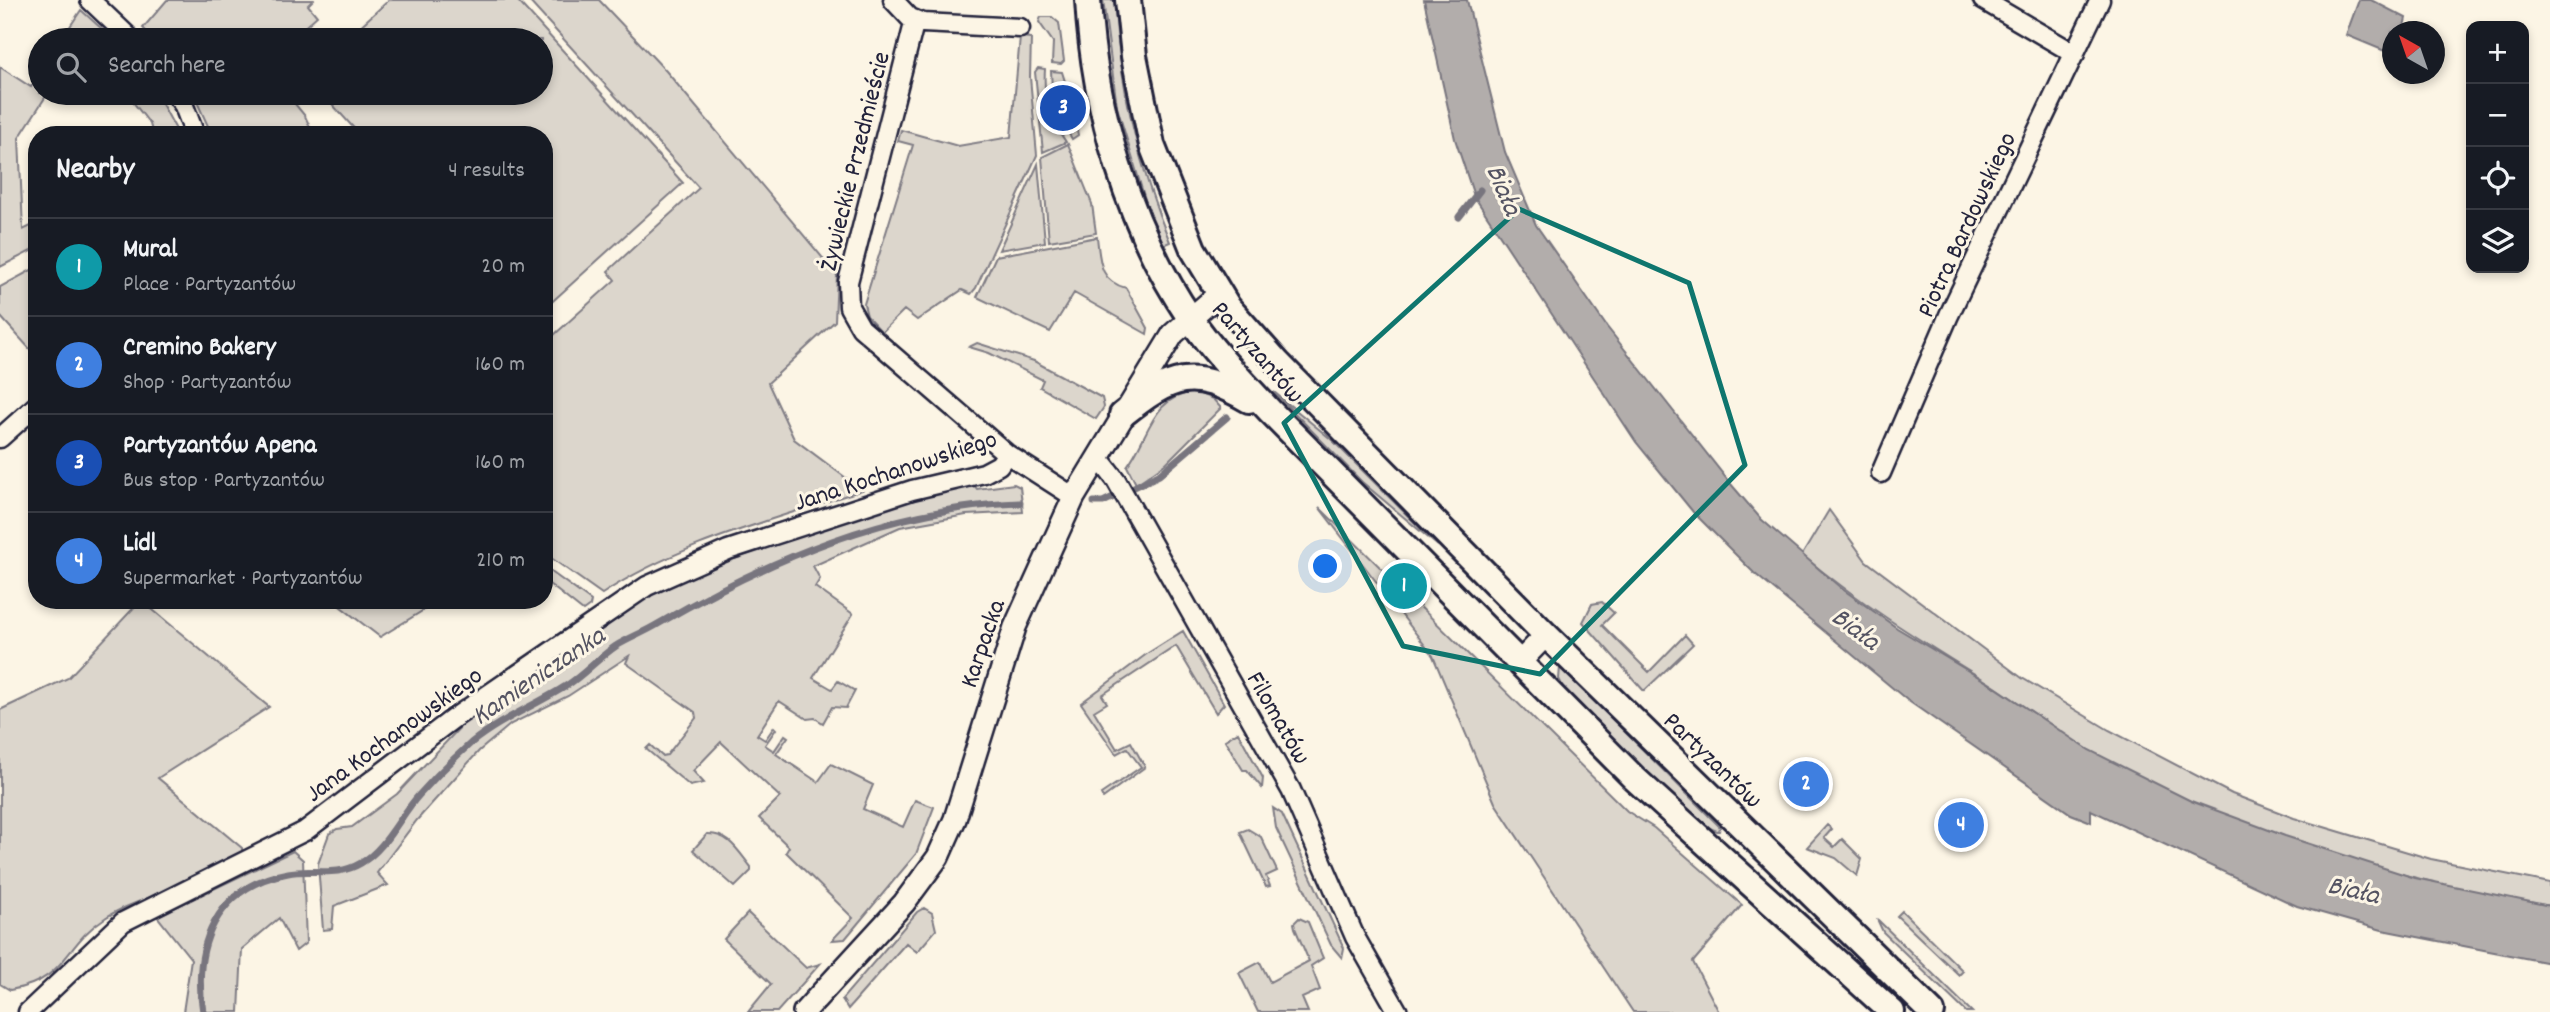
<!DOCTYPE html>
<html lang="en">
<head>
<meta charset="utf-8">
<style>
  :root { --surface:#171b24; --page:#242831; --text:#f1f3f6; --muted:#9ea1a6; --line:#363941; --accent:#8c9099 }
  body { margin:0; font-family:Dekko,sans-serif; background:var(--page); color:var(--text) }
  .controls { position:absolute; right:21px; top:21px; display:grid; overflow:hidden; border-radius:14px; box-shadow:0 4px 10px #0003 }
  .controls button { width:63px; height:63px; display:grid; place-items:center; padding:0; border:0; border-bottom:2px solid var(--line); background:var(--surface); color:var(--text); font:35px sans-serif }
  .compass { position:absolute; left:2382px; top:21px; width:63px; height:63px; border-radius:50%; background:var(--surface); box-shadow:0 4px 10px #0003; rotate:320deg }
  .you { position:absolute; left:1326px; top:567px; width:24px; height:24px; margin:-18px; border:5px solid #fff; border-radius:50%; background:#1a73e8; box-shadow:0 0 0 10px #1a73e833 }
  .badge { display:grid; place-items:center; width:46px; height:46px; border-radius:50%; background:var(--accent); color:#fff; font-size:23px; font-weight:700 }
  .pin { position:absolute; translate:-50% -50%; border:4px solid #fff; box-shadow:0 2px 7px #0006 }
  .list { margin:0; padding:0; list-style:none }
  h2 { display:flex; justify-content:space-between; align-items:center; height:91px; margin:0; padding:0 28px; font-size:30px }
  h2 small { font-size:23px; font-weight:400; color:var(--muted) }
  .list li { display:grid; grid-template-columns:46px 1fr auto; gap:21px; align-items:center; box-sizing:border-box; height:98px; padding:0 28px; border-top:2px solid var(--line) }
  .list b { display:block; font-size:26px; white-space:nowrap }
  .list p { margin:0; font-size:23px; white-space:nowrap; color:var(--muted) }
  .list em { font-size:23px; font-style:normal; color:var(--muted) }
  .icon { flex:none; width:38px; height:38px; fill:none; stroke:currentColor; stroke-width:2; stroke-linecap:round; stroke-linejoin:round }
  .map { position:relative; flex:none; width:2550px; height:1012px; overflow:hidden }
  .search { position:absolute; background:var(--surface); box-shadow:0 4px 10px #0003; left:28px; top:28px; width:525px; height:77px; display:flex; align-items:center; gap:18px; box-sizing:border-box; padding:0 24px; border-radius:38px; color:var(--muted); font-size:26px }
  .panel { position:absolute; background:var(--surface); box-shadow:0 4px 10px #0003; left:28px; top:126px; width:525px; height:483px; border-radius:28px }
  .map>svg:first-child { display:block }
</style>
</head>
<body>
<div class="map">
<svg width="2550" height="1012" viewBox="0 0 2550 1012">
  <rect width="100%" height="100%" fill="#fcf5e5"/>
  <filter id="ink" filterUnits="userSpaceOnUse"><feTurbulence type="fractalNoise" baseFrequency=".0143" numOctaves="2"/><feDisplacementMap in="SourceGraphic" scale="14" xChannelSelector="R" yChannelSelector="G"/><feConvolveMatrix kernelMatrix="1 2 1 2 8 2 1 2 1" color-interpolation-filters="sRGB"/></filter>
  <g filter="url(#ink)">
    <path fill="#dcd6cc" stroke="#7f7c84" stroke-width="2" d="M 167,0 L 313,0 L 308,5 L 317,16 L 290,40 L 154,40 L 143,28 Z
      M 389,0 L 517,0 L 683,183 L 544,309 L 544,135 L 360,135 L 322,93 L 541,93 L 541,40 L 345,40 Z
      M 528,0 L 599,0 L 666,71 L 837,275 L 835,321 L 768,383 L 794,439 L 862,490 C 774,520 680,542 602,594 L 544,553 L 544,368 L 551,359 L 544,352 L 544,344 L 615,280 L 608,271 L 699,188 Z
      M 1103,0 L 1114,0 C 1120,82 1138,167 1170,242 L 1163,245 L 1150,216 L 1117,107 Z
      M 81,10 L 114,40 L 86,40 L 84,37 L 82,40 L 61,40 Z
      M 1041,17 L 1052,17 L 1059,23 L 1064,61 L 1061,64 L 1052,63 L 1053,42 L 1039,22 Z
      M 1020,37 L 1031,38 L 1030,77 L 1037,155 L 976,288 L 971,294 L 962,290 L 917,320 L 904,310 L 882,332 L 867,316 L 864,304 L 913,145 L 898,141 L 901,130 L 958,146 L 1011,137 Z
      M 0,67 L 31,87 L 40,73 L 40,93 L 48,93 L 19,138 L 23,230 L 37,223 L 37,248 L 0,267 Z
      M 1038,68 L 1045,69 C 1043,98 1049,118 1066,142 L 1043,152 L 1035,72 Z
      M 1051,71 L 1062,72 L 1069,94 L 1057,101 L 1061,119 L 1071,117 L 1075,120 L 1078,135 L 1072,139 L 1053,106 Z
      M 126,93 L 156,93 L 179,135 L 153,135 L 150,124 Z
      M 193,93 L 286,93 L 305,116 L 311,129 L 306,135 L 212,135 Z
      M 1068,144 L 1092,204 L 1096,233 L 1049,241 L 1042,157 Z
      M 1038,164 L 1045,242 L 999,250 Z
      M 1097,237 C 1100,261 1099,281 1126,288 L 1148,328 L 1147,334 L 1074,293 L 1050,332 L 977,297 L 996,256 Z
      M 37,267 L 37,357 L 0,316 L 0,287 Z
      M 977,343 L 1034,361 L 1102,398 L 1104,407 L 1096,419 L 1040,387 L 1043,380 L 989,353 L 969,347 Z
      M 1195,392 L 1213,399 L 1221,408 L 1165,464 L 1136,484 L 1127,466 C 1149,438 1151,396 1195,392 Z
      M 1274,392 L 1332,440 L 1438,546 L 1362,482 Z
      M 973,484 L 977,489 L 1014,484 L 1020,487 L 1023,512 L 966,515 L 900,527 L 813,566 L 820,579 L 815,587 L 853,614 L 813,678 L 832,689 L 838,681 L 855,691 L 846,708 L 832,707 L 823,723 L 815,718 L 807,719 L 779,701 L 757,735 L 765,740 L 774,727 L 776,729 L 765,745 L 774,751 L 785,735 L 788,737 L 776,754 L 818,782 L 831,764 L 873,785 L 863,809 L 903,827 L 915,800 L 934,807 L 916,854 L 845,939 L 832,940 L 853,918 L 786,852 L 789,847 L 759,818 L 780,797 L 721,742 L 693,771 L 704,783 L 690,786 L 646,749 L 650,745 L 662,756 L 667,755 L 696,718 L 695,712 L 626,663 L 629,656 L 568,696 L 511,724 L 479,751 L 417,820 L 377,873 L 388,885 L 334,906 L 332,929 L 323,930 L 318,864 L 329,834 L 337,829 L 352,827 L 397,794 L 465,722 L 598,628 L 679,579 L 859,514 Z
      M 1319,507 L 1627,811 L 1654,828 L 1742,905 L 1693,962 L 1719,1012 L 1633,1012 L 1495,803 L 1433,656 Z
      M 1829,510 L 1866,561 L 2022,678 L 2109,730 L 2232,794 L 2294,818 L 2431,859 L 2550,883 L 2550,906 C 2392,879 2231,830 2090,751 C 2057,732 2026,707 1994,686 C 1926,644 1863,606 1802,555 Z
      M 550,571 L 591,601 L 590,606 L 583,611 L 544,580 L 544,573 Z
      M 141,600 L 269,707 L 158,778 L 242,848 L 242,856 C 217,868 193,880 169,890 C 148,899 124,905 105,918 C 63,945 68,980 10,990 L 0,984 L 0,710 L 68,678 Z
      M 332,600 L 440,600 L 380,637 Z
      M 1602,602 L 1614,613 L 1602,625 L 1649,672 L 1685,635 L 1693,644 L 1644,691 L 1583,622 L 1592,604 Z
      M 1183,631 L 1224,704 L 1216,713 L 1176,646 L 1102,695 L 1107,703 L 1094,711 L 1117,749 L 1131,742 L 1145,767 L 1103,798 L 1101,794 L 1141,767 L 1127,748 L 1116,754 L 1081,703 L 1148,653 Z
      M 1560,667 L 1720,827 L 1719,831 C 1698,831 1585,709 1563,687 L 1559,679 Z
      M 1238,732 L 1263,778 L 1262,788 L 1247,770 L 1243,770 L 1225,740 Z
      M 1273,808 L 1282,814 L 1344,948 L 1342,958 L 1331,945 L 1276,828 Z
      M 1827,825 L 1832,829 L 1824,838 L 1834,847 L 1842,839 L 1862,859 L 1857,876 L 1836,858 L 1807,847 Z
      M 1248,829 L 1261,837 L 1277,871 L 1266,876 L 1270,886 L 1266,887 L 1240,832 Z
      M 707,834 C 729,833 738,851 751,867 L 751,871 L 735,887 L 693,850 Z
      M 293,851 L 303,860 L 306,943 L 296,951 L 279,918 L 242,949 L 239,1012 L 183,1012 L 191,959 L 157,916 Z
      M 924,908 L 932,913 L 936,930 L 917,952 L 906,943 L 848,1009 L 842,999 L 917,912 Z
      M 1902,911 L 1963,971 L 1959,975 L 1897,916 Z
      M 748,913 L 806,968 L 820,964 L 777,1012 L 748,1012 L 771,984 L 724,939 Z
      M 1299,918 L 1308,922 L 1323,958 L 1311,966 L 1320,990 L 1302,998 L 1308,1012 L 1258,1012 L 1239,973 L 1260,962 L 1270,982 L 1309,961 L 1295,928 L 1294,923 Z
      M 1877,919 L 1972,1012 L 1966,1012 L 1883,932 Z"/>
    <path fill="#b2adab" stroke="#78757e" stroke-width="2" d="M 1424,0 L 1467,0 L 1505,152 L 1536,225 L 1607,327 L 1730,483 L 1761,519 L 1841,588 L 1897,628 L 1995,687 L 2089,750 L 2191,801 L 2285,836 L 2415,878 L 2550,906 L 2550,963 L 2382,930 L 2297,906 L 2091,810 L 2091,822 L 2071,814 L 1907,700 L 1754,573 L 1693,512 L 1636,442 L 1474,196 L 1455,139 Z
      M 2359,0 L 2371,0 L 2406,18 L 2403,31 L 2392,32 L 2392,54 L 2346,35 Z"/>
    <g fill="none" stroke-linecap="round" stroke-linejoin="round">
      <path stroke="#78757e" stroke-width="7" d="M 1459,217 L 1480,190
        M 1094,502 L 1103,502 L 1159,475 L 1227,417
        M 203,1012 C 192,946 216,886 288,873 C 312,868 336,878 361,863 C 386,849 400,816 419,795 C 435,777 453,759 471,743 C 499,720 536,705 566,686 C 584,675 598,658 616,646 C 629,638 645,632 658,624 C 768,560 891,507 1020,503"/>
      <defs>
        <path id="minor" d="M 90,0 L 132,40
          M 893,0 L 910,18 L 923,23 L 1020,28
          M 1983,0 L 2075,54
          M 915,20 L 848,282 L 849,307 L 861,328 L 1007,454 L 1074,497
          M 175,93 L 184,106 L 195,135
          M 0,438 L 37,405
          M 1098,457 L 1116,480 L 1291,790 L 1355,937 L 1398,1012
          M 1881,473 L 1949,315 L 2100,0
          M 28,1012 L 123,922 L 305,831 L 454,718 L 647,586 L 728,550 L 912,490 L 984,473 L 999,465 L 1007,454"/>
        <path id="tertiary" d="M 1519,663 L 1546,635
          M 804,1012 L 904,903 L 938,857 L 955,819 L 1015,627 L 1074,497 L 1173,334 L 1219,294"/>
        <path id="secondary" d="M 1088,0 C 1094,110 1128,226 1190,318 C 1213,352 1242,381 1270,411 L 1634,778 L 1892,1012
          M 1128,0 L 1134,56 L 1152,145 L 1193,249 L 1228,307 L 1278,363 L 1546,635 L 1932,1012
          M 1122,415 C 1172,375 1192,367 1249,400"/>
      </defs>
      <use href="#minor" stroke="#22223b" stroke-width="23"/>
      <use href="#tertiary" stroke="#22223b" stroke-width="26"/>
      <use href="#secondary" stroke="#22223b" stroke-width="30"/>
      <use href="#minor" stroke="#fcf5e5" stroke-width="18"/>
      <use href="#tertiary" stroke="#fcf5e5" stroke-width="21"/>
      <use href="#secondary" stroke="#fcf5e5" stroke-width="24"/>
    </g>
  </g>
  <path fill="none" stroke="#0f766e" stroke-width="5" stroke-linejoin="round" d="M 1519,209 L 1689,283 L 1745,465 L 1540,674 L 1403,646 L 1284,423 Z"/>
  <g text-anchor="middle" stroke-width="6" stroke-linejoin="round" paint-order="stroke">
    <g font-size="26" fill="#22223b" stroke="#fcf5e5">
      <text transform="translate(853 161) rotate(-76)" y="9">Żywieckie Przedmieście</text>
      <text transform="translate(1965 224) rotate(-65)" y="9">Piotra Bardowskiego</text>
      <text transform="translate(1259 351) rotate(49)" y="9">Partyzantów</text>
      <text transform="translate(895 469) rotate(-18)" y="9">Jana Kochanowskiego</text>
      <text transform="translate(981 643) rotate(-71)" y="9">Karpacka</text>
      <text transform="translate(1280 717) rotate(60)" y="9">Filomatów</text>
      <text transform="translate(393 733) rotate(-36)" y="9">Jana Kochanowskiego</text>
      <text transform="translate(1714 759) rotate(44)" y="9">Partyzantów</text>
    </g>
    <g font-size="28" font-style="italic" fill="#545362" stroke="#fcf5e5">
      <text transform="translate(1506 189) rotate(67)" y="10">Biała</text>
      <text transform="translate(1857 627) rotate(37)" y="10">Biała</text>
      <text transform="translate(537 674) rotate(-34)" y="10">Kamieniczanka</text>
      <text transform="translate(2354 888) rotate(13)" y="10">Biała</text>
    </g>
  </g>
</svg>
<div class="controls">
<button>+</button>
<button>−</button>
<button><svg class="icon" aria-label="locate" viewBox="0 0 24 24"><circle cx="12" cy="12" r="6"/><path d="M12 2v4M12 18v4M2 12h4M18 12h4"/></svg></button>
<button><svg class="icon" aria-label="layers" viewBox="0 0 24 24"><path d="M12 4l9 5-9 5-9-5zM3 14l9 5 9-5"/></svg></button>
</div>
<svg class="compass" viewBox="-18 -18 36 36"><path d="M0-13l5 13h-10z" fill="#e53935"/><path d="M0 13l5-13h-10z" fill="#9ea1a6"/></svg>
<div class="you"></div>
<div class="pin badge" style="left:1404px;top:586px;background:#0f9aa8">1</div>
<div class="pin badge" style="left:1806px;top:784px;background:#3f7fe0">2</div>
<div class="pin badge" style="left:1063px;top:108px;background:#1a4fb4">3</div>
<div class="pin badge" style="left:1961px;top:825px;background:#3f7fe0">4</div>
<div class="search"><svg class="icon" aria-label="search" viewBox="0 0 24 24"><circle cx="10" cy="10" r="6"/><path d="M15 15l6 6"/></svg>Search here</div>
<section class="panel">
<h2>Nearby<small>4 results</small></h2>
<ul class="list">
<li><span class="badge" style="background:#0f9aa8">1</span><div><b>Mural</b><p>Place · Partyzantów</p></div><em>20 m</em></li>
<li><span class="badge" style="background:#3f7fe0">2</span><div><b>Cremino Bakery</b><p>Shop · Partyzantów</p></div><em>160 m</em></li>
<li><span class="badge" style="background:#1a4fb4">3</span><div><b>Partyzantów Apena</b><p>Bus stop · Partyzantów</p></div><em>160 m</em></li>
<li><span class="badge" style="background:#3f7fe0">4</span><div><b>Lidl</b><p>Supermarket · Partyzantów</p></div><em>210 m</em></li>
</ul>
</section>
</div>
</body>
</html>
